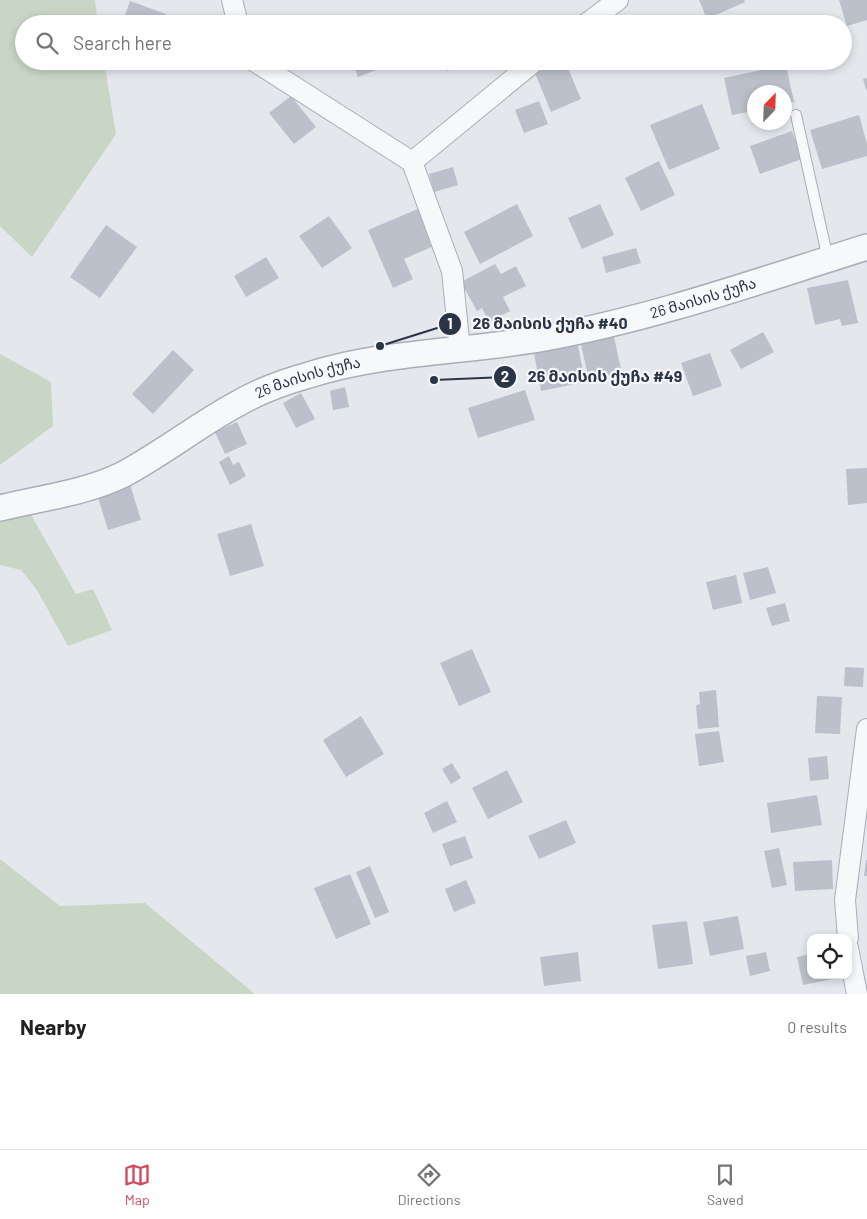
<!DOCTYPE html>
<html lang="en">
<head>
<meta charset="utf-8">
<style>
  :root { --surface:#fff; --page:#f2f2f2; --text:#202124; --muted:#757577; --line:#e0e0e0; --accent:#d1495b }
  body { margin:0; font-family:Barlow,"Noto Sans Georgian",sans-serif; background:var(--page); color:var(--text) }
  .controls { position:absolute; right:15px; bottom:15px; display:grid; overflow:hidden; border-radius:10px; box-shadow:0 2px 8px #0003 }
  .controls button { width:45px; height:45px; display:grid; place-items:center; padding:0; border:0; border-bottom:1px solid var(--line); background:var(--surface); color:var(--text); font:25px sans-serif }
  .compass { position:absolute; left:747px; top:85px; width:45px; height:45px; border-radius:50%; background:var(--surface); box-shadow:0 2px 8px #0003; rotate:23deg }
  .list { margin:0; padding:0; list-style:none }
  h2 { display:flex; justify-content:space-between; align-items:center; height:65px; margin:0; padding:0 20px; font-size:21px }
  h2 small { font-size:16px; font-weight:400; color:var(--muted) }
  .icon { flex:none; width:28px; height:28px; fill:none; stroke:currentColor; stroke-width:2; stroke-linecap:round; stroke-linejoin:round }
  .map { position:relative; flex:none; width:867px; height:994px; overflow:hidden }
  .search { position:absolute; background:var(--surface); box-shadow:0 2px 8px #0003; left:15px; right:15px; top:15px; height:55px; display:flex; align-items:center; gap:12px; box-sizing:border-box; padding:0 18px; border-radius:28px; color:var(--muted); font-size:19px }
  .sheet { height:155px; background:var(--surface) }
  nav { display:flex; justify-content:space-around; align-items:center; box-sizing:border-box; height:70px; border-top:1px solid var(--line); background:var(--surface); font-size:14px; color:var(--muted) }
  nav a { display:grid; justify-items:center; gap:2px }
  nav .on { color:var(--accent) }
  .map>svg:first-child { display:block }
</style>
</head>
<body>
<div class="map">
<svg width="867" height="994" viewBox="0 0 867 994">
  <rect width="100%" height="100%" fill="#e4e7ec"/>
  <path fill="#c9d6c5" d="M 0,0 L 95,0 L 98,24 L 24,24 L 24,61 L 104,61 L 116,134 L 32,257 L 0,226 Z
    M 0,354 L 51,382 L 53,426 L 0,465 Z
    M 30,513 L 76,594 L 93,589 L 112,630 L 68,646 L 37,590 L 21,570 L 0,565 L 0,520 Z
    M 0,859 L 60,906 L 145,903 L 255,994 L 0,994 Z"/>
  <path fill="#bbc0ca" d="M 699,0 L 744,0 L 745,2 L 707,19 Z
    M 839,0 L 867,0 L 867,20 L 847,26 Z
    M 130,1 L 166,14 L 163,24 L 122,24 Z
    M 645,16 L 649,24 L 631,24 Z
    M 480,17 L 483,24 L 461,24 Z
    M 352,61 L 388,61 L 389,65 L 358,77 Z
    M 443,61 L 472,61 L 447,71 Z
    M 565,61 L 581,99 L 551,112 L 535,73 Z
    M 621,61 L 643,61 L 626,70 Z
    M 786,65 L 794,102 L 784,104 L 784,92 L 754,92 L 754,111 L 732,115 L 724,78 Z
    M 867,78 L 867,90 L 866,90 L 863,79 Z
    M 291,96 L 316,127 L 294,144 L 269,113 Z
    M 539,101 L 548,124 L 524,133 L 515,110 Z
    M 702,104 L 720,149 L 669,170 L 650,125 Z
    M 859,115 L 867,144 L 867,156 L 822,169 L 810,130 Z
    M 792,131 L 802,159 L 760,174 L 750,146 Z
    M 659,161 L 675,195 L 641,211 L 625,178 Z
    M 453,167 L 458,185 L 434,192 L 429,174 Z
    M 517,204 L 533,236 L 480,264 L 464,232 Z
    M 600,204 L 614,235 L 582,249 L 568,218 Z
    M 420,208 L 436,245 L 404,259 L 413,279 L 393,288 L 368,230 Z
    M 329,216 L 352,248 L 322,268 L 299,236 Z
    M 106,225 L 137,247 L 100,298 L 70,277 Z
    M 636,248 L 641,263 L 606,273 L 602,257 Z
    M 266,257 L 279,278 L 246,297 L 234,276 Z
    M 495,264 L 501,274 L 516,266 L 526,286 L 503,297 L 510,311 L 489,322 L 482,308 L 477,311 L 461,282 Z
    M 848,280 L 858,323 L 842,326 L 840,319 L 815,325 L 807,288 Z
    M 763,332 L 774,352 L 741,369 L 730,350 Z
    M 613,333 L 622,373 L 589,380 L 580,340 Z
    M 577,340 L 585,382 L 541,391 L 533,348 Z
    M 173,350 L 194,370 L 153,414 L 132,394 Z
    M 710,353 L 722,386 L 693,396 L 681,363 Z
    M 345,387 L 349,407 L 333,410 L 330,391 Z
    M 525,390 L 535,420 L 478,438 L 468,408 Z
    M 301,393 L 315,419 L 296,428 L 283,403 Z
    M 237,422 L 247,444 L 225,454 L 215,432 Z
    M 229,456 L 233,465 L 239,462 L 246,476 L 230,485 L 219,462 Z
    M 867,468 L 867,503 L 848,505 L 846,469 Z
    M 129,481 L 141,520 L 108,530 L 96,491 Z
    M 251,524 L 264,566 L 230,576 L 217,534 Z
    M 768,567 L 776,593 L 750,600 L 743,573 Z
    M 736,575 L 742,603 L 713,610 L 706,582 Z
    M 785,603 L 790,621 L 772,626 L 766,608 Z
    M 472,649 L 491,692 L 459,706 L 440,663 Z
    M 845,667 L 864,668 L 863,687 L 844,686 Z
    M 716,690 L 719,727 L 698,729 L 696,705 L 700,704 L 699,692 Z
    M 817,696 L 842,697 L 840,734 L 815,733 Z
    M 361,716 L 384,754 L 346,777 L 323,740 Z
    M 719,731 L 724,762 L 699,766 L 695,734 Z
    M 827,756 L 829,779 L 810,781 L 808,758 Z
    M 452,763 L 461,778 L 451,784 L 442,769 Z
    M 507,770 L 523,802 L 488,819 L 472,788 Z
    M 817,795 L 822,825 L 771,833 L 767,803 Z
    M 447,801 L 457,822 L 433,833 L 424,813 Z
    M 566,820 L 576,843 L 539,859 L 528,836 Z
    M 465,836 L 473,858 L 450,866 L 442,844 Z
    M 779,848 L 787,885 L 772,888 L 764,851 Z
    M 832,860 L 833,889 L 795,891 L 793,862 Z
    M 866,860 L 867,860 L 867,876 L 864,876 Z
    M 370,866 L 389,912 L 375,918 L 356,872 Z
    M 350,874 L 371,924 L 336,939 L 314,888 Z
    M 466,880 L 476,903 L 454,912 L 445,889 Z
    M 738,916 L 744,949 L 710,956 L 703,922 Z
    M 687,921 L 693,964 L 658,969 L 652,925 Z
    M 578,952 L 581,981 L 544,986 L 540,957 Z
    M 766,952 L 770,971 L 750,976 L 746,956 Z
    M 811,954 L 811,975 L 842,975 L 842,977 L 803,985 L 797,957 Z"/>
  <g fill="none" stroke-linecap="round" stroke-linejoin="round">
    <defs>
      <path id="service" d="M 796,115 L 828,259"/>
      <path id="minor" d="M 232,0 L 238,24
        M 586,24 L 618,0
        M 254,61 L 412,162
        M 412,162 L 452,271 L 460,350
        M 412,162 L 535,61
        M 848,938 L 845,900 L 867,729
        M 848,948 L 857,994"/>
      <g id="tertiary">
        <path id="s1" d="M 0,508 C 41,498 86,493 124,474 C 163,453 198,425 237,404 C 259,391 284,382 309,375 C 384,351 468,352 545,338 C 655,318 761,280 867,247"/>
      </g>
    </defs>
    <use href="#service" stroke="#a9aeb7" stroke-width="12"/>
    <use href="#minor" stroke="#a9aeb7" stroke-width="22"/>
    <use href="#tertiary" stroke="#a9aeb7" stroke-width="28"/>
    <use href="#service" stroke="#f7f8fa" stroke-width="10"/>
    <use href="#minor" stroke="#f7f8fa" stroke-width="20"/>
    <use href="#tertiary" stroke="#f7f8fa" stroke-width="25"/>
  </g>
  <g text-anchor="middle" stroke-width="4.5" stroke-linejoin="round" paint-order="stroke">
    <g font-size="15" fill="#2b3445" stroke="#f4f6f9">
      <text dy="5" stroke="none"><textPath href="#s1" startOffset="742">26 მაისის ქუჩა</textPath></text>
      <text dy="5" stroke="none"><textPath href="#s1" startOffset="338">26 მაისის ქუჩა</textPath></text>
    </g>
  </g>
  <path fill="none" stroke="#2b3445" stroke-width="2" d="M380 346L450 324M434 380L505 377"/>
  <g fill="#2b3445" stroke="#f4f6f9" stroke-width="2">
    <circle cx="380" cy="346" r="5"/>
    <circle cx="434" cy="380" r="5"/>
    <circle cx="450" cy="324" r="12"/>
    <circle cx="505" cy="377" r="12"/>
  </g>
  <g font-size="15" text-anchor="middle" font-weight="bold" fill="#fff">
    <text x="450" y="329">1</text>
    <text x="505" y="382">2</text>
  </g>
  <g font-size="16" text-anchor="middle" font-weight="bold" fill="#2b3445" stroke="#f4f6f9" stroke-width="4.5" stroke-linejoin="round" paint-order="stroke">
    <text x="550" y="329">26 მაისის ქუჩა #40</text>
    <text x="605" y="382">26 მაისის ქუჩა #49</text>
  </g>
</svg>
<div class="controls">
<button><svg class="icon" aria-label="locate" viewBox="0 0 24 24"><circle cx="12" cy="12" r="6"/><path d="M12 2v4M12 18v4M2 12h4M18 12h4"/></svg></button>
</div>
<svg class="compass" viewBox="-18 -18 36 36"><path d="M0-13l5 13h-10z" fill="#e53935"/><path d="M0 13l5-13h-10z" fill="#757577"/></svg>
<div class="search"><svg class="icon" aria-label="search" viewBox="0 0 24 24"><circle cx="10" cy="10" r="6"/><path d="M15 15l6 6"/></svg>Search here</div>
</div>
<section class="sheet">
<h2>Nearby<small>0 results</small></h2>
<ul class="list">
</ul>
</section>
<nav>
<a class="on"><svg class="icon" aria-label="map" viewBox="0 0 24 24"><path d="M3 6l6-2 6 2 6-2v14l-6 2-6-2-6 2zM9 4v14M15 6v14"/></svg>Map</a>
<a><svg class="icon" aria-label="directions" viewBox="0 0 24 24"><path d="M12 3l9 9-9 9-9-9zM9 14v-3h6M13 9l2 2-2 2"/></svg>Directions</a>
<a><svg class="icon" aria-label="saved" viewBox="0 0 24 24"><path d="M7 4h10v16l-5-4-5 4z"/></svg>Saved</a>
</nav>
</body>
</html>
